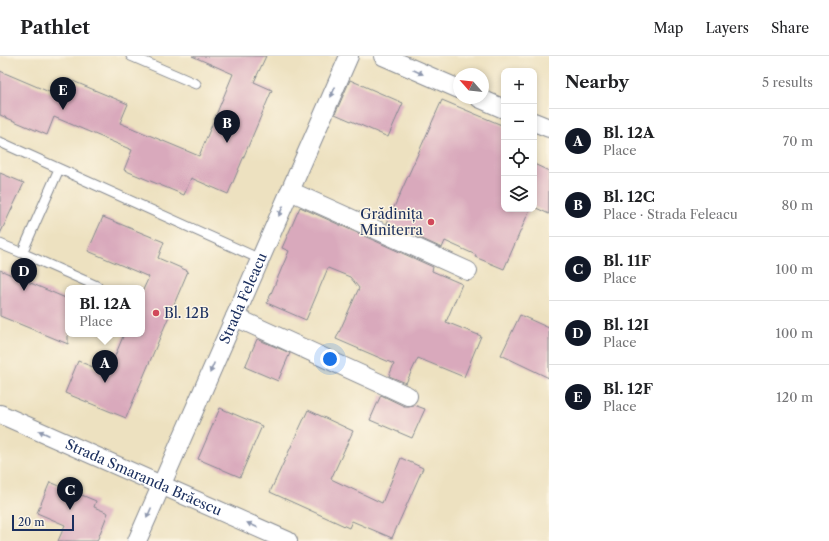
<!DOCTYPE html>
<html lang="en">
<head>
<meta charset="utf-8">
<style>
  :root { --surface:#fff; --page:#f6f6f6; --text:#202124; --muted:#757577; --line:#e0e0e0; --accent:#111827 }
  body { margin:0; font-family:"Libre Caslon Text",serif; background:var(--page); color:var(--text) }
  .controls { position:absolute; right:12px; top:12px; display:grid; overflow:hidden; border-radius:8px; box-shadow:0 2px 6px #0003 }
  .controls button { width:36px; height:36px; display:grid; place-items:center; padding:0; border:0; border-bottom:1px solid var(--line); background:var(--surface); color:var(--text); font:20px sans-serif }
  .compass { position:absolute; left:453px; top:12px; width:36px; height:36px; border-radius:50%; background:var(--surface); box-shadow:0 2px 6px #0003; rotate:297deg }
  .scale { position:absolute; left:12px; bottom:10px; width:62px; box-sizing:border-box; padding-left:4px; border:2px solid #1b2f5e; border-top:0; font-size:11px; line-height:14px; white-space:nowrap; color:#1b2f5e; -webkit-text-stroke:3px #fcf5e5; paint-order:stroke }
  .you { position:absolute; left:330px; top:303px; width:14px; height:14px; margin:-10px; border:3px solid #fff; border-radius:50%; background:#1a73e8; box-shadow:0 0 0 6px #1a73e833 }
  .badge { display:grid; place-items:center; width:26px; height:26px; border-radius:50%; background:var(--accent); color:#fff; font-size:13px; font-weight:700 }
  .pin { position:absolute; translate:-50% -33px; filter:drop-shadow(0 1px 2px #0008) }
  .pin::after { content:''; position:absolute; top:21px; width:14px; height:12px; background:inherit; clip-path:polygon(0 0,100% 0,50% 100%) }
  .popup { position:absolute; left:65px; top:229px; width:80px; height:52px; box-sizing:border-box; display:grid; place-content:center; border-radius:8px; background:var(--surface); filter:drop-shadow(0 1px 3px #0005); font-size:13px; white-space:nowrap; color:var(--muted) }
  .popup b { font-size:15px; color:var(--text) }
  .popup::after { content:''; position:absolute; left:50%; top:100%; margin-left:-8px; border:8px solid transparent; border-top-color:var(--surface) }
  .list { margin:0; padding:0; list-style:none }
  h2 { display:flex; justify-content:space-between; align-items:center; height:52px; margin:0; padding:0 16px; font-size:17px }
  h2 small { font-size:13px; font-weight:400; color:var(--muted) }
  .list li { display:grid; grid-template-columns:26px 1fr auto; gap:12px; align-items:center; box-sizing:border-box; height:64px; padding:0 16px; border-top:1px solid var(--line) }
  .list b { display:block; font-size:15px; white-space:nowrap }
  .list p { margin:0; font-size:13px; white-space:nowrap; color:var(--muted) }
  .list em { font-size:13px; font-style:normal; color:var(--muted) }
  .icon { flex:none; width:22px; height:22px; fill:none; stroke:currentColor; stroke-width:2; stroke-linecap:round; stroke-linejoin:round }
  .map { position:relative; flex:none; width:549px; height:485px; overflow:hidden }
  header { display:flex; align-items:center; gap:24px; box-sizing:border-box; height:56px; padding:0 20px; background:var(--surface); border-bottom:1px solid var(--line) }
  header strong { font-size:19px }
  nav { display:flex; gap:22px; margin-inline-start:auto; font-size:14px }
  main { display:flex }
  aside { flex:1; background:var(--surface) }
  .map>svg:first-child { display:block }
</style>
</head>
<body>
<header>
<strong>Pathlet</strong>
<nav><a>Map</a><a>Layers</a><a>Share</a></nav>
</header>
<main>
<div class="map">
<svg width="549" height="485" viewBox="0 0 549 485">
  <rect width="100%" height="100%" fill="#fcf5e5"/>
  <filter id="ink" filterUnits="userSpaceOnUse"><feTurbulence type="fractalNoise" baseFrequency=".025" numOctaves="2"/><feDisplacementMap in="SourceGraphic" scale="8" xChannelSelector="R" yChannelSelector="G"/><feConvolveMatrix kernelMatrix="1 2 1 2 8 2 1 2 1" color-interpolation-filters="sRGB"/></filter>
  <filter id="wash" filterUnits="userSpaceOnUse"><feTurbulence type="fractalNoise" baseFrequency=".012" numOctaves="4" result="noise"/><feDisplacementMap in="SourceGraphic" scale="16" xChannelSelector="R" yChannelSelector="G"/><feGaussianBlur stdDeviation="0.9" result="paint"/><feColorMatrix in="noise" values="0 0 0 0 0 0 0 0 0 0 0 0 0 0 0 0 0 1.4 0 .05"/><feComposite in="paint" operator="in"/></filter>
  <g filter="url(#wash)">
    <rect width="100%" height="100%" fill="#ede1c0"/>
    <g id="blocks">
      <path fill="#d9a9bc" d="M 192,0 L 266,0 L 254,26 L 272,34 L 228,138 L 191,122 L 184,139 L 124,114 L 132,94 L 54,61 L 47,79 L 0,59 L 0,15 L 61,41 L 68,23 L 128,48 L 120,67 L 199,100 L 233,18 Z
        M 350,24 L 403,47 L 388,81 L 335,58 Z
        M 442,44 L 504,70 L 504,153 L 530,153 L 504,213 L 475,201 L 476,199 L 445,185 L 442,192 L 387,167 Z
        M 534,108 L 549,115 L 549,158 L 534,151 Z
        M 0,117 L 24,127 L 0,178 Z
        M 300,151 L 433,211 L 432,215 L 462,228 L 446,266 L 481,280 L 464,321 L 418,302 L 406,327 L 389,320 L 394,308 L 336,283 L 359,232 L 350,221 L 328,212 L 306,264 L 267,247 L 289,195 L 282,192 Z
        M 103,161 L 164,186 L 158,202 L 188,215 L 126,362 L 65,337 L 78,305 L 108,317 L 124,278 L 142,278 L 142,236 L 149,221 L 88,195 Z
        M 0,214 L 68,243 L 68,288 L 0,260 Z
        M 520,259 L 549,272 L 549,322 L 501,299 Z
        M 257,283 L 290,297 L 278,325 L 245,311 Z
        M 381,339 L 404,350 L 409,350 L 414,349 L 425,353 L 412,382 L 370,364 Z
        M 220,352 L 262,370 L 240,421 L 198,403 Z
        M 308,354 L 353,375 L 331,423 L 382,447 L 401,402 L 423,412 L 392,482 L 352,465 L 349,472 L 270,436 Z
        M 50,426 L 96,445 L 94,451 L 108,457 L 97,485 L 58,485 L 65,469 L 37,457 Z"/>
    </g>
  </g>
  <g filter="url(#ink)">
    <use href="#blocks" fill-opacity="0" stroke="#84888f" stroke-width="1"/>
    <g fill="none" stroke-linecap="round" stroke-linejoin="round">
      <defs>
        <path id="lane" d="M 131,0 L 196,28
          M 0,86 L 260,203
          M 0,188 L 22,197 L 59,113
          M 22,197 L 97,230"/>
        <g id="street">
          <path d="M 383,0 L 459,33"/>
          <path d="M 479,42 L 504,53"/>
          <path d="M 534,66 L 549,72"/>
          <path d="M 290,135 L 468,215"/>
          <path d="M 235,261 L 408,340"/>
          <path id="s1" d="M 0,358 L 288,485"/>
          <path id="s2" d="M 137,485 L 349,0"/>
        </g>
      </defs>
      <use href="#lane" stroke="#84888f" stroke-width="11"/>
      <use href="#street" stroke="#84888f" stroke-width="20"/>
      <use href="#lane" stroke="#fff" stroke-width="9"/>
      <use href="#street" stroke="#fff" stroke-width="18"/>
    </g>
    <defs><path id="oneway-solid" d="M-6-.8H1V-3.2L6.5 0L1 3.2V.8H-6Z"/></defs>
    <g fill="#8d97ae">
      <use href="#oneway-solid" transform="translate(418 16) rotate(24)"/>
      <use href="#oneway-solid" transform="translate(333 36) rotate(114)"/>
      <use href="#oneway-solid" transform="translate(281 155) rotate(114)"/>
      <use href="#oneway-solid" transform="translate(212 312) rotate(113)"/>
      <use href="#oneway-solid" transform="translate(44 377) rotate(-156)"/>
      <use href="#oneway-solid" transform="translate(149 457) rotate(114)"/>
      <use href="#oneway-solid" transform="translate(252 469) rotate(-156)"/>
    </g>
  </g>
  <g fill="#d1495b" stroke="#fcf5e5" stroke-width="1.5">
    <circle cx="431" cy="166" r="4"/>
    <circle cx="156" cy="257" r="4"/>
  </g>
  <g text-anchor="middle" stroke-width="3" stroke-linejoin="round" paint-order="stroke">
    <g font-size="14" fill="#1b2f5e" stroke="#fcf5e5" text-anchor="end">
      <text x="423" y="163">Grădinița<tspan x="423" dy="16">Miniterra</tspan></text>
      <text x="164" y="262" text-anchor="start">Bl. 12B</text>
    </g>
    <g font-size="14" fill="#1b2f5e" stroke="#fcf5e5">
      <text dy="5" stroke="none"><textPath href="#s2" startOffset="265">Strada Feleacu</textPath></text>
      <text dy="5" stroke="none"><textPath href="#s1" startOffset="157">Strada Smaranda Brăescu</textPath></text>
    </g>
  </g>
</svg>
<div class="controls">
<button>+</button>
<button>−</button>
<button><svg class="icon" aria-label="locate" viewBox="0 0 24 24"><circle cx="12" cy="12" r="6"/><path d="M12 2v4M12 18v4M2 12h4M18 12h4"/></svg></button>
<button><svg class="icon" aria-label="layers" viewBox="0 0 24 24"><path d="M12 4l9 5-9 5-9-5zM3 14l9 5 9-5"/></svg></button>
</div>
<svg class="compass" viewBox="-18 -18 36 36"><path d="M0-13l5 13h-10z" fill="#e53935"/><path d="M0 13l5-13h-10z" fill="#757577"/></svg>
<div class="scale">20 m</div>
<div class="you"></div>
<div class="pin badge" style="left:105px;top:327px">A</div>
<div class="popup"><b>Bl. 12A</b>Place</div>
<div class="pin badge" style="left:227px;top:87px">B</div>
<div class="pin badge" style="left:70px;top:454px">C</div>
<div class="pin badge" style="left:24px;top:235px">D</div>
<div class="pin badge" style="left:63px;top:54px">E</div>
</div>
<aside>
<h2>Nearby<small>5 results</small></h2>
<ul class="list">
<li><span class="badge">A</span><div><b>Bl. 12A</b><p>Place</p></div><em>70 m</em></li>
<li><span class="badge">B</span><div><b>Bl. 12C</b><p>Place · Strada Feleacu</p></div><em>80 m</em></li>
<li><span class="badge">C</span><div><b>Bl. 11F</b><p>Place</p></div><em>100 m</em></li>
<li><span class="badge">D</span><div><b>Bl. 12I</b><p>Place</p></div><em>100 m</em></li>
<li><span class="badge">E</span><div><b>Bl. 12F</b><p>Place</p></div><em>120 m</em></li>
</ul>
</aside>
</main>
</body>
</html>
